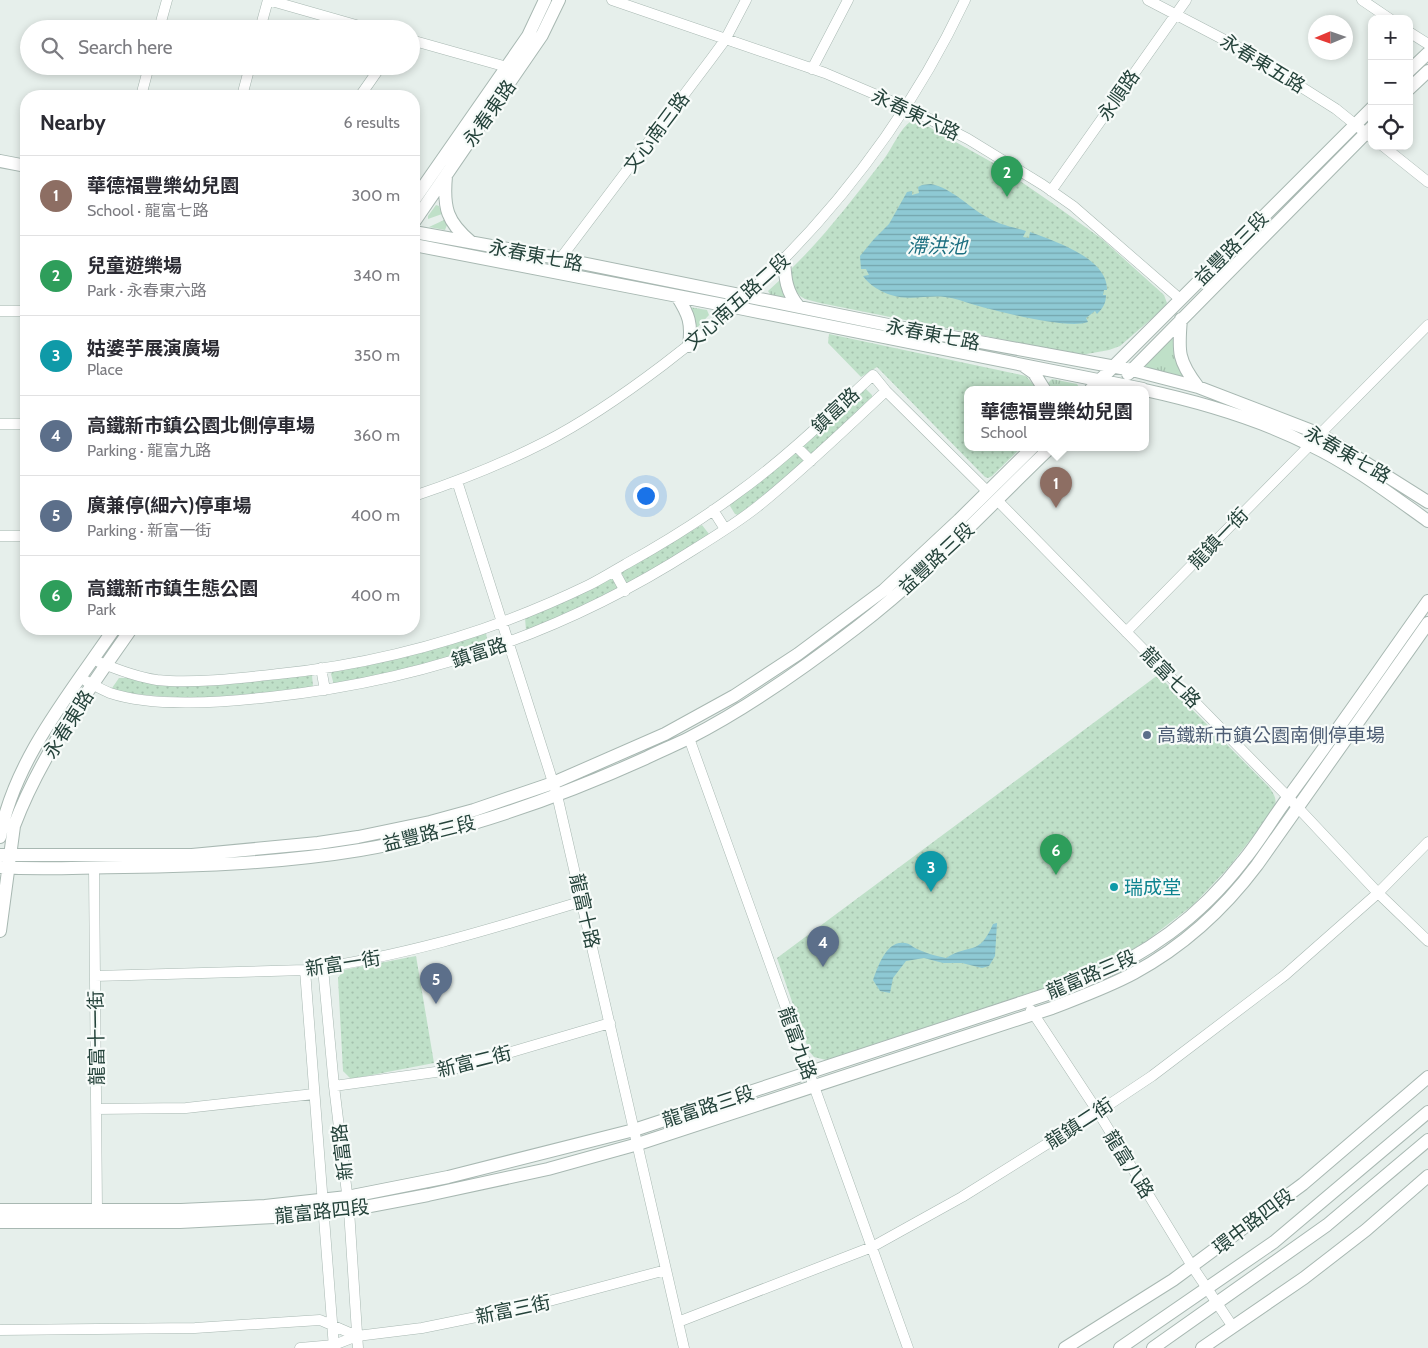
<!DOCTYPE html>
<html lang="en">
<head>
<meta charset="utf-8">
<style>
  :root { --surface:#fff; --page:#f7f7f7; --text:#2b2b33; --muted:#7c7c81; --line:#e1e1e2; --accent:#855347 }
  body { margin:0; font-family:Cabin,"Noto Sans TC",sans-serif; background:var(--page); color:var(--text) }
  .controls { position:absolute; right:15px; top:15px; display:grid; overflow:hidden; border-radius:10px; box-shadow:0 2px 8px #0003 }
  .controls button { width:45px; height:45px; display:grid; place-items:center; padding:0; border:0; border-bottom:1px solid var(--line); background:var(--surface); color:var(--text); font:25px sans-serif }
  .compass { position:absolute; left:1308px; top:15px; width:45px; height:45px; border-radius:50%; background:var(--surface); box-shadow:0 2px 8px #0003; rotate:268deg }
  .you { position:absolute; left:645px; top:495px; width:18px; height:18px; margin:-12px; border:4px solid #fff; border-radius:50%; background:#1a73e8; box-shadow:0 0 0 8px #1a73e833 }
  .badge { display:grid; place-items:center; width:32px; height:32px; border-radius:50%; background:var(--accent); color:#fff; font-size:16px; font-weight:700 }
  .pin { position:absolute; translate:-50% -41px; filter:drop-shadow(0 1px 2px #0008) }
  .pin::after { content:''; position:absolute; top:26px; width:18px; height:15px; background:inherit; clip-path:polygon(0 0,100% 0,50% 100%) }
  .popup { position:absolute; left:964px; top:386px; width:185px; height:65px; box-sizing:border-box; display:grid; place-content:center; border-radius:10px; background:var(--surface); filter:drop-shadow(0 1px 4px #0005); font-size:16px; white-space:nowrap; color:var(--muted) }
  .popup b { font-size:19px; color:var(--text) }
  .popup::after { content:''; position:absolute; left:50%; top:100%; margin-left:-10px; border:10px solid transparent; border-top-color:var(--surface) }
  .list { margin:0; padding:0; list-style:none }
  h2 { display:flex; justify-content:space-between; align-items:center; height:65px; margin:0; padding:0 20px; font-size:21px }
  h2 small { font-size:16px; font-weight:400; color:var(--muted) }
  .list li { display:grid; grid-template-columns:32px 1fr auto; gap:15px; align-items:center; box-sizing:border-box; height:80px; padding:0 20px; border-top:1px solid var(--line) }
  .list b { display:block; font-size:19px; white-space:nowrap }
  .list p { margin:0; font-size:16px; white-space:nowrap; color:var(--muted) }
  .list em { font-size:16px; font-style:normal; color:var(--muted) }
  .icon { flex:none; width:28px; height:28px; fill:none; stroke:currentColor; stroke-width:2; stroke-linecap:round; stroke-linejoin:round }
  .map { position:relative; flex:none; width:1428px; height:1348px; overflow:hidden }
  .search { position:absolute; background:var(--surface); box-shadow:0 2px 8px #0003; left:20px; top:20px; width:400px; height:55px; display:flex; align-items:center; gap:12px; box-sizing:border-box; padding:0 18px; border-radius:28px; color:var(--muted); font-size:19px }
  .panel { position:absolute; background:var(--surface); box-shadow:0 2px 8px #0003; left:20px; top:90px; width:400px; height:545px; border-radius:20px }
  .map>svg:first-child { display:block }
</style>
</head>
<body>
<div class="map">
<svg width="1428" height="1348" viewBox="0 0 1428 1348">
  <defs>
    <pattern id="grass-tufts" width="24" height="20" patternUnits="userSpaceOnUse" patternTransform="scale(1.25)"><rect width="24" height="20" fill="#bfe0c8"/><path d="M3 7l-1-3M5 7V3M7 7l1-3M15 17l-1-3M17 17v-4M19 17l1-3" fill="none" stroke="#a4c1ad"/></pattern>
    <pattern id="park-dots" width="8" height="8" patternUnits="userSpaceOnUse" patternTransform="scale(1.25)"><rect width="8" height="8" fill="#bfe0c8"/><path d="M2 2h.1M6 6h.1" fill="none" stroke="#a4c1ad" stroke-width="1.8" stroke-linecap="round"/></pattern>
    <pattern id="water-rules" width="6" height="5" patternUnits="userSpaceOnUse" patternTransform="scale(1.25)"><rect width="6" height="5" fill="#8ec9d4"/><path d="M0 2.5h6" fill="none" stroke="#74a5ad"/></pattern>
  </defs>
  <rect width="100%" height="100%" fill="#e6efeb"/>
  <path fill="url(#grass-tufts)" d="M 436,205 L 439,206 L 442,214 L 428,219 L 428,216 Z
    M 444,220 L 447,225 L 445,230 L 429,227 Z
    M 781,279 L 786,298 L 771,296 L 768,291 Z
    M 689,307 L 707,310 L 709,315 L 696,329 Z
    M 1174,335 L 1186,378 L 1140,368 Z
    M 1052,379 L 1077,384 L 1080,389 L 1050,389 L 1048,383 Z"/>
  <path fill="url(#park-dots)" d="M 911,121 L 920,122 L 995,164 L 1052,203 L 1102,239 L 1164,295 L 1167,303 L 1164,308 L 1120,346 L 1109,350 L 1081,355 L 820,303 L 805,299 L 800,296 L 792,286 L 792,268 C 826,235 855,196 884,159 C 893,147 899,130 911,121 Z
    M 829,334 L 1026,376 L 1037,389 L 967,389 L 967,447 L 1022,447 L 992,476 L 988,478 L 985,477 L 877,367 L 861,377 L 828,343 Z
    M 865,388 L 872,395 L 872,398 L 811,455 L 803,447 L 803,445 Z
    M 796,452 L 804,460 L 802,465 L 738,515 L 735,514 L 730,506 L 731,503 Z
    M 702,525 L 709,534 L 703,540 L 626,584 L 621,571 Z
    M 611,578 L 614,578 L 618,586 L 618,589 L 531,630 L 526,630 L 525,618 Z
    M 483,633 L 486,633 L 488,644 L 432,663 L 334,685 L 331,674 L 332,672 L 381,662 Z
    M 312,675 L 313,687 C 252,699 175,701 113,691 L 112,688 L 119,678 Z
    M 1158,675 L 1269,787 C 1276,797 1278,801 1272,812 L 1229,867 L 1193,905 L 1145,942 L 1109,963 L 1078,977 L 826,1060 L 814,1057 L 809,1051 L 777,958 Z
    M 416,956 L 434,1063 L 351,1079 L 343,1071 L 338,978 L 343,970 Z"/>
  <path fill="#bfe0c8" d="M 337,66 L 363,66 L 361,74 Z"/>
  <path fill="url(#water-rules)" d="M 931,184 C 953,189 966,205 985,216 C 997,224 1012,227 1026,231 L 1023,237 L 1029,238 L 1030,232 C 1054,241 1108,258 1107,290 L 1104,290 L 1103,295 L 1106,295 C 1106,303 1103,308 1097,314 L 1095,311 L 1086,318 L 1088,322 C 1068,330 997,311 975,305 C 965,302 955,298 945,297 C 927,295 909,301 891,295 C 881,292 869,285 863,276 L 869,275 L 866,269 L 861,269 L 860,256 L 874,239 L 889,224 L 907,192 L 912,191 L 912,195 L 919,193 L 918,187 L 922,185 Z
    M 997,923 L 995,956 L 989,966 L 982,968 L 962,963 L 943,963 L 924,958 L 906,961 L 893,978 L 890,993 L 880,991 L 873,980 C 878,967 886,940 905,943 C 908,943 912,946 915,948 C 926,953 935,956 946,958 C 970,943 979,957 993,924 Z"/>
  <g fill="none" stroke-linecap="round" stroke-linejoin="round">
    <defs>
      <path id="minor" d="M 268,0 L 370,29
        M 612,0 L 825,73 L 912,110 L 968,139 L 1043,185 L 1073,206 L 1180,299
        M 1148,0 L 1238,47 L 1336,109 L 1372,138
        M 1362,0 L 1390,19
        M 159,29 L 167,0
        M 260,29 L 268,0
        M 1409,32 L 1428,44
        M 411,40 L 507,67
        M 812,69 L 848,0
        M 141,96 L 149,66
        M 242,96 L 250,66
        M 360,96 L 381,66
        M 1383,146 L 1428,182
        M 1051,191 L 1186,0
        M 560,259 L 711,59 L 725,40 L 746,0
        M 0,311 L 26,311
        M 0,424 L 26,424
        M 1320,434 L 1428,325
        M 796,446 L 811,461
        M 457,481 L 557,795 L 684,1348
        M 414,496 C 459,481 502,464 545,442 C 586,421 626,393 663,365 C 791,268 896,146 965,0
        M 997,500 L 1288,797 L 1378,893 L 1428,941
        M 713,510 L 725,529
        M 0,536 L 26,536
        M 614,571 L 625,591
        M 1126,632 L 1310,445
        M 99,662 C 118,670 137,677 157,680 C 192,684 242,678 278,674 C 385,663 492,632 589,585 C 601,579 614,571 626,564 C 664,543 701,520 736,494 C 785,459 829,416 873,375 L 886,391 L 987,491
        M 321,668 L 325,690
        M 86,681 C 94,685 102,690 110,693 C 155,708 224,702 270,697 C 422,681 565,632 693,550 C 714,537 738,522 757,507 C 802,471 844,430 886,391
        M 689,738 L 908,1348
        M 94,867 L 97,1210
        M 323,968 L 334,1086 L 349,1210 L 358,1348
        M 305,970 L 334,1348
        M 95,976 L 305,970 C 400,957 491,929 583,901
        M 1031,1010 L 1098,1112 L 1192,1266 L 1233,1327
        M 334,1086 L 450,1070 L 610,1023
        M 96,1109 L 186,1108 L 314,1094
        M 678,1322 L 872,1247 L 962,1197 L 1098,1112 L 1152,1076 L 1285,975 L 1378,893 L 1428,842
        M 0,1330 L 195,1328 L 320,1320 L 357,1336
        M 300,1348 L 334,1345 L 357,1336 L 422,1328 L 491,1314 L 538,1304 L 666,1270"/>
      <path id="tertiary" d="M 1409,71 L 1428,53
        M 1409,89 L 1428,71
        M 0,161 L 26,166
        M 446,176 C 443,208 447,222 471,242
        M 414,200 L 528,36 L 545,0
        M 414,222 L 542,35 L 559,0
        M 414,232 L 552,257 L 893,326 L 1132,370 L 1198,387 L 1320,434 L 1428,502
        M 414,245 L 734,307 L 1143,389
        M 784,259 C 785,278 786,292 799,307
        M 677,296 C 689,315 692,323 689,346
        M 1181,319 C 1178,352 1178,361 1198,387
        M 1024,366 L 1034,373 L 1044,389
        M 1128,374 L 1372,127
        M 1091,389 L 1372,108
        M 1145,390 C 1200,402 1259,419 1310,445 C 1352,465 1390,494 1428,521
        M 0,837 C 14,760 71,692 114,629
        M 0,855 L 192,855 L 318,843 L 358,837 L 430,822 L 474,810 L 553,783 L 665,734 L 734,696 L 798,654 L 884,590 L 959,520 L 1033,447
        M 0,867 C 41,870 83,867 124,867 C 203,866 281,863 360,850 C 459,833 555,799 646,758 C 660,751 675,745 689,738 C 748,708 804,668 856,628 C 927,574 987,508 1051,447
        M 0,931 L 14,826 C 41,754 88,691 131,629
        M 0,1210 L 181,1210 L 265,1206 L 347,1197 L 448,1177 L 634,1130 L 1081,983 C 1146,955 1199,918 1243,861 C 1259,842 1272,819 1287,799 C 1335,734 1381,667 1428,601
        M 0,1222 L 180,1222 L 274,1217 L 349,1210 L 428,1195 L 548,1169 L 638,1144 L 1052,1008 C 1080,997 1108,987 1134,973 C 1182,947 1224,909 1257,865 L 1428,623
        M 1065,1348 L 1173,1280 L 1303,1184 L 1428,1077
        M 1120,1348 L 1274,1242 L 1428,1112
        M 1153,1348 L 1327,1225 L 1428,1140
        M 1202,1348 L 1304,1278 L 1366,1230 L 1428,1176"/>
    </defs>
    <use href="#minor" stroke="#a8b8b2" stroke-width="11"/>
    <use href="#tertiary" stroke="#a8b8b2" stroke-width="14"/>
    <use href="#minor" stroke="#fff" stroke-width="10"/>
    <use href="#tertiary" stroke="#fff" stroke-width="12"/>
  </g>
  <circle fill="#5c6f8a" stroke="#f7fbf9" stroke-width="2" cx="1147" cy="735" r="5"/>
  <circle fill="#0f9aa8" stroke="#f7fbf9" stroke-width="2" cx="1114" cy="887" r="5"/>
  <g text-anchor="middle" stroke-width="4.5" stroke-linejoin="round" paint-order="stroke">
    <g font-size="19" fill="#24423a" stroke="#f7fbf9">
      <text transform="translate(1263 63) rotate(31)" y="7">永春東五路</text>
      <text transform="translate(1118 95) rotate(-55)" y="7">永順路</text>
      <text transform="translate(489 113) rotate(-55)" y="7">永春東路</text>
      <text transform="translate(916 114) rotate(25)" y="7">永春東六路</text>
      <text transform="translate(656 132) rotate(-53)" y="7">文心南三路</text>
      <text transform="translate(1231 248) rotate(-45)" y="7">益豐路三段</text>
      <text transform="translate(536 255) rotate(11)" y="7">永春東七路</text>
      <text transform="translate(737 301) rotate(-42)" y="7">文心南五路二段</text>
      <text transform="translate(933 334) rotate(11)" y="7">永春東七路</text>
      <text transform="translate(835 410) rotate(-43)" y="7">鎮富路</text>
      <text transform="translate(1348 454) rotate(30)" y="7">永春東七路</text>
      <text transform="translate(1218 538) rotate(-46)" y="7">龍鎮一街</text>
      <text transform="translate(936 558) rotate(-43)" y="7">益豐路三段</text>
      <text transform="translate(479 652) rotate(-18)" y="7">鎮富路</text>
      <text transform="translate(1171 677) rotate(46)" y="7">龍富七路</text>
      <text transform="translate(68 724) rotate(-58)" y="7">永春東路</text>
      <text transform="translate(429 833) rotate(-14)" y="7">益豐路三段</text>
      <text transform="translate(585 911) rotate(77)" y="7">龍富十路</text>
      <text transform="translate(343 963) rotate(-9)" y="7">新富一街</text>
      <text transform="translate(1091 974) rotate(-23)" y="7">龍富路三段</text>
      <text transform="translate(96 1038) rotate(-91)" y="7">龍富十一街</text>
      <text transform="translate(798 1043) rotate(70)" y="7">龍富九路</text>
      <text transform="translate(474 1061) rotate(-14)" y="7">新富二街</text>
      <text transform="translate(708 1106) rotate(-18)" y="7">龍富路三段</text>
      <text transform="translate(1079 1123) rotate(-33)" y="7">龍鎮二街</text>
      <text transform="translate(342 1152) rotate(-97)" y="7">新富路</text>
      <text transform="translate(1129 1164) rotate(58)" y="7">龍富八路</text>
      <text transform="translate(322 1211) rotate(-6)" y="7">龍富路四段</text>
      <text transform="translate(1253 1221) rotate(-37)" y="7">環中路四段</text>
      <text transform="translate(513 1309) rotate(-12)" y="7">新富三街</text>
    </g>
    <g font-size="19" fill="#4e5e75" stroke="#f7fbf9" text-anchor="start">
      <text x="1157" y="742">高鐵新市鎮公園南側停車場</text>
    </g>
    <g font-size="19" fill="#0d838f" stroke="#f7fbf9" text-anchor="start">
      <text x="1124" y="894">瑞成堂</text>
    </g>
    <g font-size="20" font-style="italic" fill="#1c6f80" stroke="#f7fbf9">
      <text x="937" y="253">滯洪池</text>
    </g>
  </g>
</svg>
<div class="controls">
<button>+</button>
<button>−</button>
<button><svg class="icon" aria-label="locate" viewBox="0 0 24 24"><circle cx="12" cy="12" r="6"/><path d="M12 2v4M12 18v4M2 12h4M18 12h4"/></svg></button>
</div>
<svg class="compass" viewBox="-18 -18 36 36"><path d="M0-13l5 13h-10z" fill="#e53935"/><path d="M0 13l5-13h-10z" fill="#7c7c81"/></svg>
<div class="you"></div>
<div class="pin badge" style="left:1056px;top:508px;background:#8d6e63">1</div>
<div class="popup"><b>華德福豐樂幼兒園</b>School</div>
<div class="pin badge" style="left:1007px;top:197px;background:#2e9e5b">2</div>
<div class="pin badge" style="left:931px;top:892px;background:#0f9aa8">3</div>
<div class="pin badge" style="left:823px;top:967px;background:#5c6f8a">4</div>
<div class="pin badge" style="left:436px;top:1004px;background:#5c6f8a">5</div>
<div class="pin badge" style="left:1056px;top:875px;background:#2e9e5b">6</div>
<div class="search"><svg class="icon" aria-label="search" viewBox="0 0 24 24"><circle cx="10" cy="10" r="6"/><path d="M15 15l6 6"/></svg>Search here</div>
<section class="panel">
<h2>Nearby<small>6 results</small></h2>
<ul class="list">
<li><span class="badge" style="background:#8d6e63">1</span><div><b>華德福豐樂幼兒園</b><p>School · 龍富七路</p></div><em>300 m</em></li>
<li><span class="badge" style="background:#2e9e5b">2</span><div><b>兒童遊樂場</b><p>Park · 永春東六路</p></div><em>340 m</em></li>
<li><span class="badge" style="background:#0f9aa8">3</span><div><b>姑婆芋展演廣場</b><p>Place</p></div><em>350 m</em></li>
<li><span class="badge" style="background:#5c6f8a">4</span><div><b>高鐵新市鎮公園北側停車場</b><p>Parking · 龍富九路</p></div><em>360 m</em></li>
<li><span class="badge" style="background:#5c6f8a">5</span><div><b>廣兼停(細六)停車場</b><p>Parking · 新富一街</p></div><em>400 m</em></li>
<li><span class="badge" style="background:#2e9e5b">6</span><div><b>高鐵新市鎮生態公園</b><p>Park</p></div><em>400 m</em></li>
</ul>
</section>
</div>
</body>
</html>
